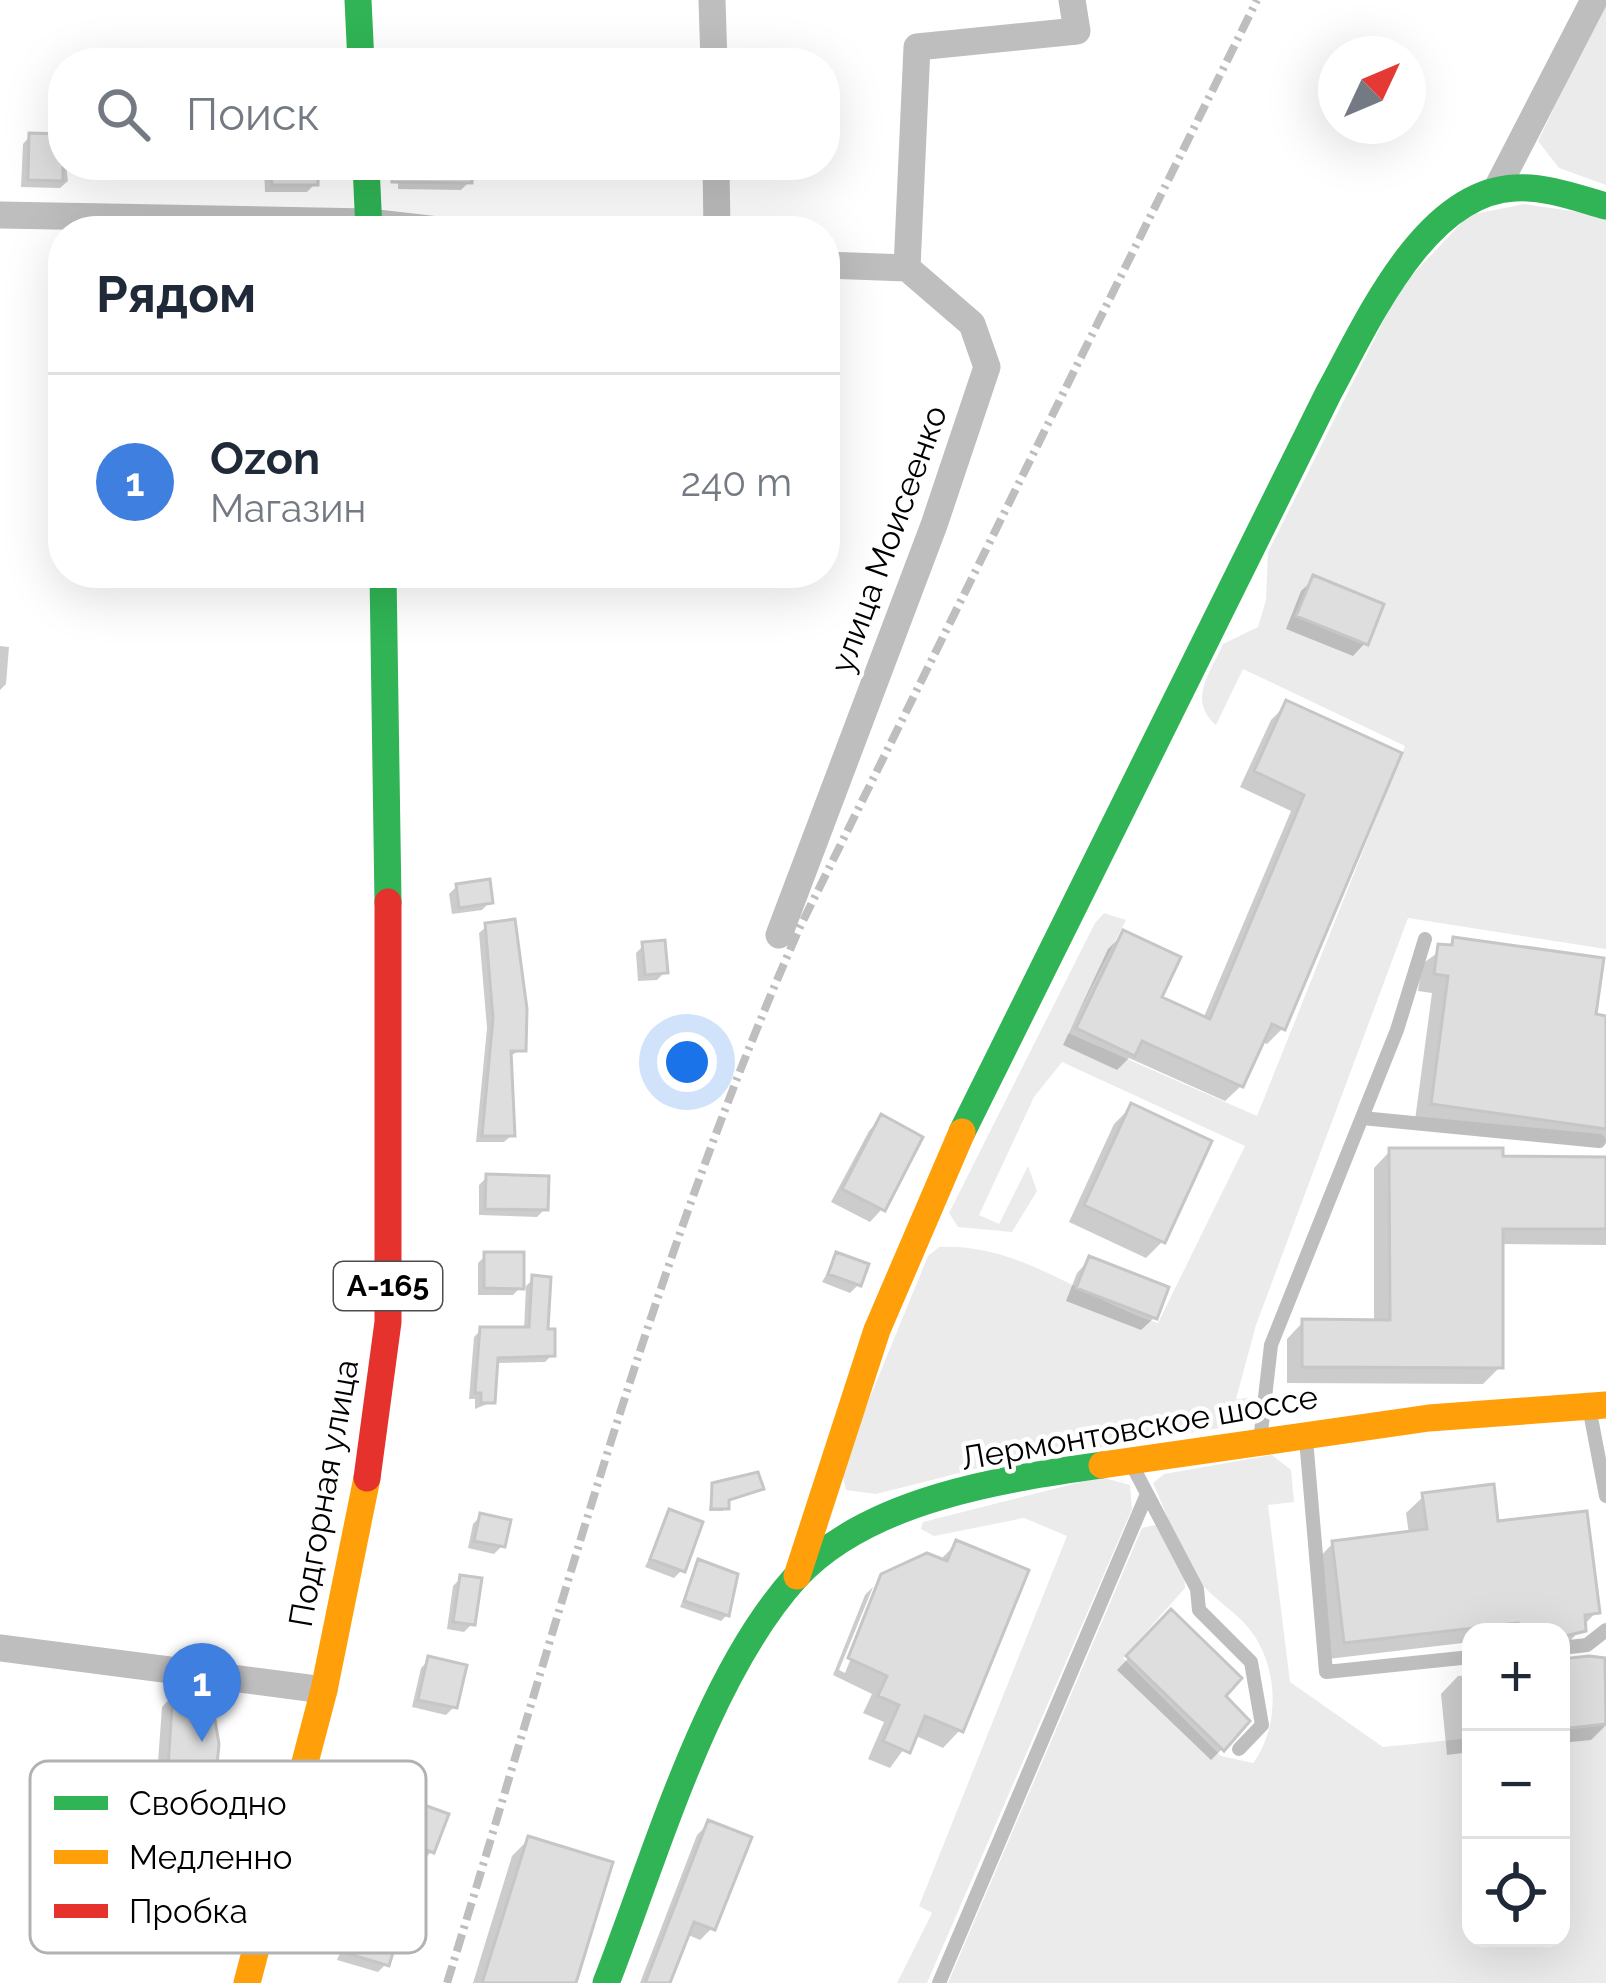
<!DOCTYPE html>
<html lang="ru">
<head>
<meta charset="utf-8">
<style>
  :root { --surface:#fff; --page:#f2f2f3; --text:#1f2937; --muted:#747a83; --line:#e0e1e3; --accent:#595959 }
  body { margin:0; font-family:Raleway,sans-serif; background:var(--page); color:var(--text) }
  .controls { position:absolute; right:36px; bottom:36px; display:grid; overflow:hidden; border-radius:24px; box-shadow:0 12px 48px #0002 }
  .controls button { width:108px; height:108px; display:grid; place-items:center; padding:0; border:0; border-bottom:3px solid var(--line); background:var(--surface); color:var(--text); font:60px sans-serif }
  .compass { position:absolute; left:1318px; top:36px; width:108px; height:108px; border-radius:50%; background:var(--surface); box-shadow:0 12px 48px #0002; rotate:46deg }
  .you { position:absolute; left:687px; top:1062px; width:42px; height:42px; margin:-30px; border:9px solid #fff; border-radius:50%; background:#1a73e8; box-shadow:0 0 0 18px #1a73e833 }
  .badge { display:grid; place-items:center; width:78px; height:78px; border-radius:50%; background:var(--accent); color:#fff; font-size:39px; font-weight:700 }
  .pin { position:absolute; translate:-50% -99px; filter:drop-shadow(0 3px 6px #0008) }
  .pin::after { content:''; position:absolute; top:63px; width:42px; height:36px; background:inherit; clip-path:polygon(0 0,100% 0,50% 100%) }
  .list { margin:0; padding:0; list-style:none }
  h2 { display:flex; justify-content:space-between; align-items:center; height:156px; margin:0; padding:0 48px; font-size:51px }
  h2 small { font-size:39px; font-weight:400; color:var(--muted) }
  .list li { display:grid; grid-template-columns:78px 1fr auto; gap:36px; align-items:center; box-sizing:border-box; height:216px; padding:0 48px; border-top:3px solid var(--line) }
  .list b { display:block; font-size:45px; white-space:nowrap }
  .list p { margin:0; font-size:39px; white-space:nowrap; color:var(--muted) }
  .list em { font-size:39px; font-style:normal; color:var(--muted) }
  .icon { flex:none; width:66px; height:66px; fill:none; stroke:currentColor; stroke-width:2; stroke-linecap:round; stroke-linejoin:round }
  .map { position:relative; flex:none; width:1606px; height:1983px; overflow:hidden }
  .search { position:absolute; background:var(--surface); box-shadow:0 12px 48px #0002; left:48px; top:48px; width:792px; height:132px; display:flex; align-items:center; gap:30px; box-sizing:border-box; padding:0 42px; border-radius:48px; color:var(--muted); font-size:45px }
  .panel { position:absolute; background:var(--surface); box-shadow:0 12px 48px #0002; left:48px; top:216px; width:792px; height:372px; border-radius:48px }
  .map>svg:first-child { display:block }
</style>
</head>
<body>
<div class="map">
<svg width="1606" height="1983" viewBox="0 0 1606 1983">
  <rect width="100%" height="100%" fill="#fff"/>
  <path fill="#ebebeb" d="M 1606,0 L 1606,185 L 1559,168 L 1538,141 Z
    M 1524,204 L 1606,216 L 1606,949 L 1408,918 L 1256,1325 L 1236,1399 L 1249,1398 L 1244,1424 L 987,1466 L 876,1494 L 846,1490 L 841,1468 L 928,1256 L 939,1247 C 1021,1243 1083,1299 1158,1323 L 1245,1146 L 1062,1062 L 1034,1097 L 979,1215 L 999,1224 L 1028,1166 L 1037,1191 L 1012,1232 L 958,1227 L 949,1213 L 1095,923 L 1104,913 L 1126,920 L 1068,1033 L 1257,1116 L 1405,746 L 1243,669 L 1216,725 C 1187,700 1210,673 1223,644 L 1258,627 L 1266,600 L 1268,552 L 1400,288 L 1469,215 Z
    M 1272,1455 L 1291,1470 L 1294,1502 L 1268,1505 L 1290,1682 L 1383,1747 L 1471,1738 L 1471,1938 L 1561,1938 L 1561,1729 L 1606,1724 L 1606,1983 L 948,1983 L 1142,1528 L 1156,1525 L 1184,1572 L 1185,1588 L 1123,1658 L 1221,1756 L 1253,1763 C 1280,1727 1279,1668 1251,1631 C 1236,1611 1211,1598 1197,1578 C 1178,1551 1167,1513 1153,1483 L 1164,1474 Z
    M 1101,1477 L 1130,1485 L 1132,1509 L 927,1983 L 897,1983 L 932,1913 L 919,1906 L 1067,1536 L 1024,1518 L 934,1536 L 921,1529 L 923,1522 Z"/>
  <path fill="#0003" d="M 30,136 L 63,137 L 68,181 L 60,188 L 21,187 L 23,144 Z
    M 264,165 L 315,165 L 315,184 L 307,192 L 265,192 Z
    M 398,165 L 469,165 L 469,182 L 461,190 L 398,189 Z
    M 1314,579 L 1365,643 L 1353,656 L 1286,629 L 1301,591 Z
    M 0,646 L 9,647 L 6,684 L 0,690 Z
    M 1287,704 L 1398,755 L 1283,1028 L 1267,1044 L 1261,1041 L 1241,1086 L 1225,1101 L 1129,1058 L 1117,1070 L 1063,1045 L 1108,949 L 1124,933 L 1158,999 L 1203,1019 L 1291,811 L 1240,787 L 1271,720 Z
    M 457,886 L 490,902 L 482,910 L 452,914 L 449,894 Z
    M 487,926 L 523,1049 L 508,1057 L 512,1135 L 504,1142 L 476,1142 L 487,1028 L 479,933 Z
    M 1454,941 L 1593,1017 L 1606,1035 L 1606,1140 L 1599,1147 L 1415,1120 L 1432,993 L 1418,991 L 1422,964 Z
    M 644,945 L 665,972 L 657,980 L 638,981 L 636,953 Z
    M 1131,1107 L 1163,1241 L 1146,1258 L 1069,1222 L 1114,1124 Z
    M 881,1118 L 882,1209 L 870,1222 L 831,1202 L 869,1131 Z
    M 1390,1151 L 1606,1160 L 1606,1245 L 1500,1244 L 1500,1367 L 1483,1384 L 1287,1383 L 1287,1339 L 1303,1322 L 1374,1323 L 1374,1168 Z
    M 487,1177 L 545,1209 L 537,1217 L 479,1215 L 479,1185 Z
    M 486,1255 L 521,1287 L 513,1295 L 478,1295 L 478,1263 Z
    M 837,1256 L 858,1285 L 850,1293 L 822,1282 Z
    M 1089,1260 L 1154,1318 L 1141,1330 L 1066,1301 L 1077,1273 Z
    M 533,1279 L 552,1355 L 545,1362 L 495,1363 L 492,1402 L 475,1409 L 475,1399 L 469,1399 L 474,1337 L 481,1330 L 524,1330 L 526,1286 Z
    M 713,1486 L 757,1491 L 726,1501 L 723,1511 L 709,1511 Z
    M 1424,1496 L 1495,1525 L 1596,1612 L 1562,1650 L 1561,1632 L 1471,1632 L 1471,1642 L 1328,1659 L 1316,1561 L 1333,1543 L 1409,1534 L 1406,1513 Z
    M 670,1513 L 682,1570 L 674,1578 L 645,1567 Z
    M 481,1516 L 502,1546 L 494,1554 L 468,1548 L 473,1524 Z
    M 956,1544 L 960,1730 L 943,1748 L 914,1735 L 890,1768 L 868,1759 L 884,1722 L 863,1713 L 872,1694 L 833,1675 L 865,1595 L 873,1587 L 839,1670 L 845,1673 L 881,1584 L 876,1584 L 939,1561 Z
    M 699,1562 L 727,1615 L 721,1621 L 680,1607 Z
    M 461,1578 L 472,1624 L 464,1632 L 447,1629 L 453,1586 Z
    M 1171,1614 L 1222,1695 L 1222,1749 L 1211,1760 L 1117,1670 Z
    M 429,1660 L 454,1707 L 446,1715 L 412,1707 L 421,1668 Z
    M 1602,1661 L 1606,1725 L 1591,1740 L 1561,1743 L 1561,1662 Z
    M 1471,1675 L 1471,1752 L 1447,1755 L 1441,1694 L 1458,1676 Z
    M 174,1694 L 210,1713 L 200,1813 L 184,1857 L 164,1872 L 150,1872 L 162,1707 Z
    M 414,1804 L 432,1851 L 424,1859 L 392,1847 Z
    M 709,1823 L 712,1928 L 700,1940 L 686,1934 L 667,1983 L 640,1983 L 697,1835 Z
    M 529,1839 L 573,1983 L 473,1983 L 512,1856 Z
    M 353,1923 L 386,1964 L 378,1972 L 337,1960 Z"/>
  <path fill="#dedede" stroke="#c6c6c6" stroke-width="3" d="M 29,133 L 63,134 L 63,181 L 28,180 Z
    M 271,165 L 318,165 L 318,185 L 272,185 Z
    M 392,165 L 472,165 L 472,183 L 392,182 Z
    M 1313,575 L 1384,604 L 1368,645 L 1296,616 Z
    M 1286,700 L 1402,753 L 1285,1030 L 1272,1024 L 1243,1087 L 1142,1041 L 1135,1056 L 1076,1028 L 1123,930 L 1181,957 L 1162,997 L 1210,1019 L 1304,795 L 1254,771 Z
    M 490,879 L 493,903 L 459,908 L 456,884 Z
    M 515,919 L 527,1009 L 526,1051 L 511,1051 L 515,1136 L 482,1136 L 493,1018 L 485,923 Z
    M 1453,937 L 1604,958 L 1596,1014 L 1606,1016 L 1606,1129 L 1431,1104 L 1448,976 L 1434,974 L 1438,944 L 1452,945 Z
    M 665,940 L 668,973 L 645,975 L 642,942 Z
    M 1131,1103 L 1212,1141 L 1165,1243 L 1084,1205 Z
    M 881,1114 L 923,1137 L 885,1211 L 842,1189 Z
    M 1389,1148 L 1503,1148 L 1503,1156 L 1606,1157 L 1606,1229 L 1503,1229 L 1503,1368 L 1302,1367 L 1302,1319 L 1390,1320 Z
    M 486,1174 L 549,1176 L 548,1210 L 485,1209 Z
    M 484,1252 L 524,1252 L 524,1289 L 484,1288 Z
    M 836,1252 L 869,1264 L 861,1286 L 828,1274 Z
    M 1089,1256 L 1169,1287 L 1157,1319 L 1076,1288 Z
    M 532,1275 L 551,1277 L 548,1329 L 555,1329 L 555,1356 L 498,1358 L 495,1403 L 481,1403 L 481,1393 L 475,1393 L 480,1327 L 529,1327 Z
    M 758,1472 L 764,1489 L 729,1500 L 729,1509 L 711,1509 L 712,1483 Z
    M 1494,1484 L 1498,1521 L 1587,1511 L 1600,1613 L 1585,1615 L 1586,1631 L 1561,1637 L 1561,1632 L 1519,1632 L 1518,1623 L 1344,1643 L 1332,1541 L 1427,1529 L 1422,1493 Z
    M 669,1509 L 703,1522 L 685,1572 L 650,1559 Z
    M 480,1513 L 511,1520 L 505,1547 L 474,1541 Z
    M 956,1540 L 1029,1570 L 963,1732 L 925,1716 L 910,1753 L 883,1741 L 899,1705 L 878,1696 L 887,1676 L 848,1658 L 881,1574 L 927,1553 L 947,1561 Z
    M 698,1559 L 738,1574 L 729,1616 L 684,1601 Z
    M 460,1575 L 482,1578 L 475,1625 L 453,1622 Z
    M 1171,1609 L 1242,1678 L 1226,1696 L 1250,1721 L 1224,1751 L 1126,1656 Z
    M 428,1656 L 467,1665 L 457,1708 L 418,1700 Z
    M 1589,1656 L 1605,1658 L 1606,1724 L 1561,1729 L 1561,1659 Z
    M 173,1691 L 227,1696 L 214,1714 L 219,1744 L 214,1797 L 203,1814 L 201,1845 L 180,1861 L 162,1860 Z
    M 413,1801 L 449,1814 L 434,1853 L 398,1839 Z
    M 708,1820 L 752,1837 L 715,1930 L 694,1922 L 670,1983 L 645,1983 Z
    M 528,1836 L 613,1862 L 576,1983 L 482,1983 Z
    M 352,1919 L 399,1933 L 389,1966 L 343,1952 Z"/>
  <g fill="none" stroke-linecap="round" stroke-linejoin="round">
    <path stroke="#bebebe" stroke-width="14" d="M 1362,1118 L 1599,1141
      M 1589,1407 L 1606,1496
      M 1306,1439 L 1326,1672 L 1471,1657
      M 1260,1441 L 1271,1345 L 1397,1030 L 1425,939
      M 1132,1465 L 1197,1589 L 1199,1610 L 1251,1662 L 1262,1725 L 1239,1749
      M 1561,1648 L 1587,1645 L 1606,1630
      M 939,1983 L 1147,1494"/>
    <path stroke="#bebebe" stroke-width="27" d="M 712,0 L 714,63
      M 716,165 L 717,231
      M 1496,190 L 1594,0
      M 0,215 L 368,222 L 447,231
      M 907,268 L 917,47 L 1077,31 L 1072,0
      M 779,935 L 934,525 L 987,367 L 972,324 L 907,268 L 825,265
      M 0,1648 L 324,1690"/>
    <path stroke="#30b455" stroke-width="27" d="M 358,0 L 361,63
      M 366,165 L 369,231
      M 383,573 L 388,902
      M 962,1132 L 1329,392 C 1367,323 1424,192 1515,188 C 1546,186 1577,198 1606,206
      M 606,1983 C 655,1858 706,1676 796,1577 C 868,1499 1003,1479 1102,1465"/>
    <path stroke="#ff9f0a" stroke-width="27" d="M 1102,1465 L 1429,1418 L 1606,1405
      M 797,1576 L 877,1330 L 962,1132
      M 247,1983 L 324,1690 L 367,1478"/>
    <path stroke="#e5322d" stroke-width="27" d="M 367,1478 L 388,1322 L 388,902"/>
    <path stroke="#bebebe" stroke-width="8" stroke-dasharray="18 6 3 6" stroke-linecap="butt" d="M 447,1983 C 557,1629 650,1266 800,927 L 1257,0"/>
  </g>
  <g text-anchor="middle" stroke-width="9" stroke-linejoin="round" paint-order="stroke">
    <rect fill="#fff" stroke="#4c4c4c" stroke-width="3" x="334" y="1262" width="108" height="48" rx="9"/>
    <g font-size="30" font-weight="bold" fill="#000">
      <text x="388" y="1296">А-165</text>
    </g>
    <g font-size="33" fill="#000" stroke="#fff">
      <text transform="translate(888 539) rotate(-70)" y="12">улица Моисеенко</text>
      <text transform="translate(1139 1427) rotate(-10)" y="12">Лермонтовское шоссе</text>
      <text transform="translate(323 1493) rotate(-80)" y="12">Подгорная улица</text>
    </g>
  </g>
  <rect x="30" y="1761" width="396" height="192" rx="18" fill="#fff" stroke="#b2b2b2" stroke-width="3"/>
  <rect x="54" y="1796" width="54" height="14" fill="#30b455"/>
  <rect x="54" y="1850" width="54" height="14" fill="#ff9f0a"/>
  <rect x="54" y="1904" width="54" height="14" fill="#e5322d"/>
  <g font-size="33" fill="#000">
    <text x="129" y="1815">Свободно</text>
    <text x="129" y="1869">Медленно</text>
    <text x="129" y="1923">Пробка</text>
  </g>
</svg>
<div class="controls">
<button>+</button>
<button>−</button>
<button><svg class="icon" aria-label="locate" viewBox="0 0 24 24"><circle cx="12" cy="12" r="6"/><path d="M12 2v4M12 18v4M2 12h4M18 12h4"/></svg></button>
</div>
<svg class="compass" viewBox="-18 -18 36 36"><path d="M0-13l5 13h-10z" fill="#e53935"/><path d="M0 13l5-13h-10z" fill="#747a83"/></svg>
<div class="you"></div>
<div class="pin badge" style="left:202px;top:1742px;background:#3f7fe0">1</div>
<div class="search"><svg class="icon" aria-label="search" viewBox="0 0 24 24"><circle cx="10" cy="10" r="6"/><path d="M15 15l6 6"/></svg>Поиск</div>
<section class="panel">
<h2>Рядом<small></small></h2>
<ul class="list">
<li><span class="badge" style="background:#3f7fe0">1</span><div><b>Ozon</b><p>Магазин</p></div><em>240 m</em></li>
</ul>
</section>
</div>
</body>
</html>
